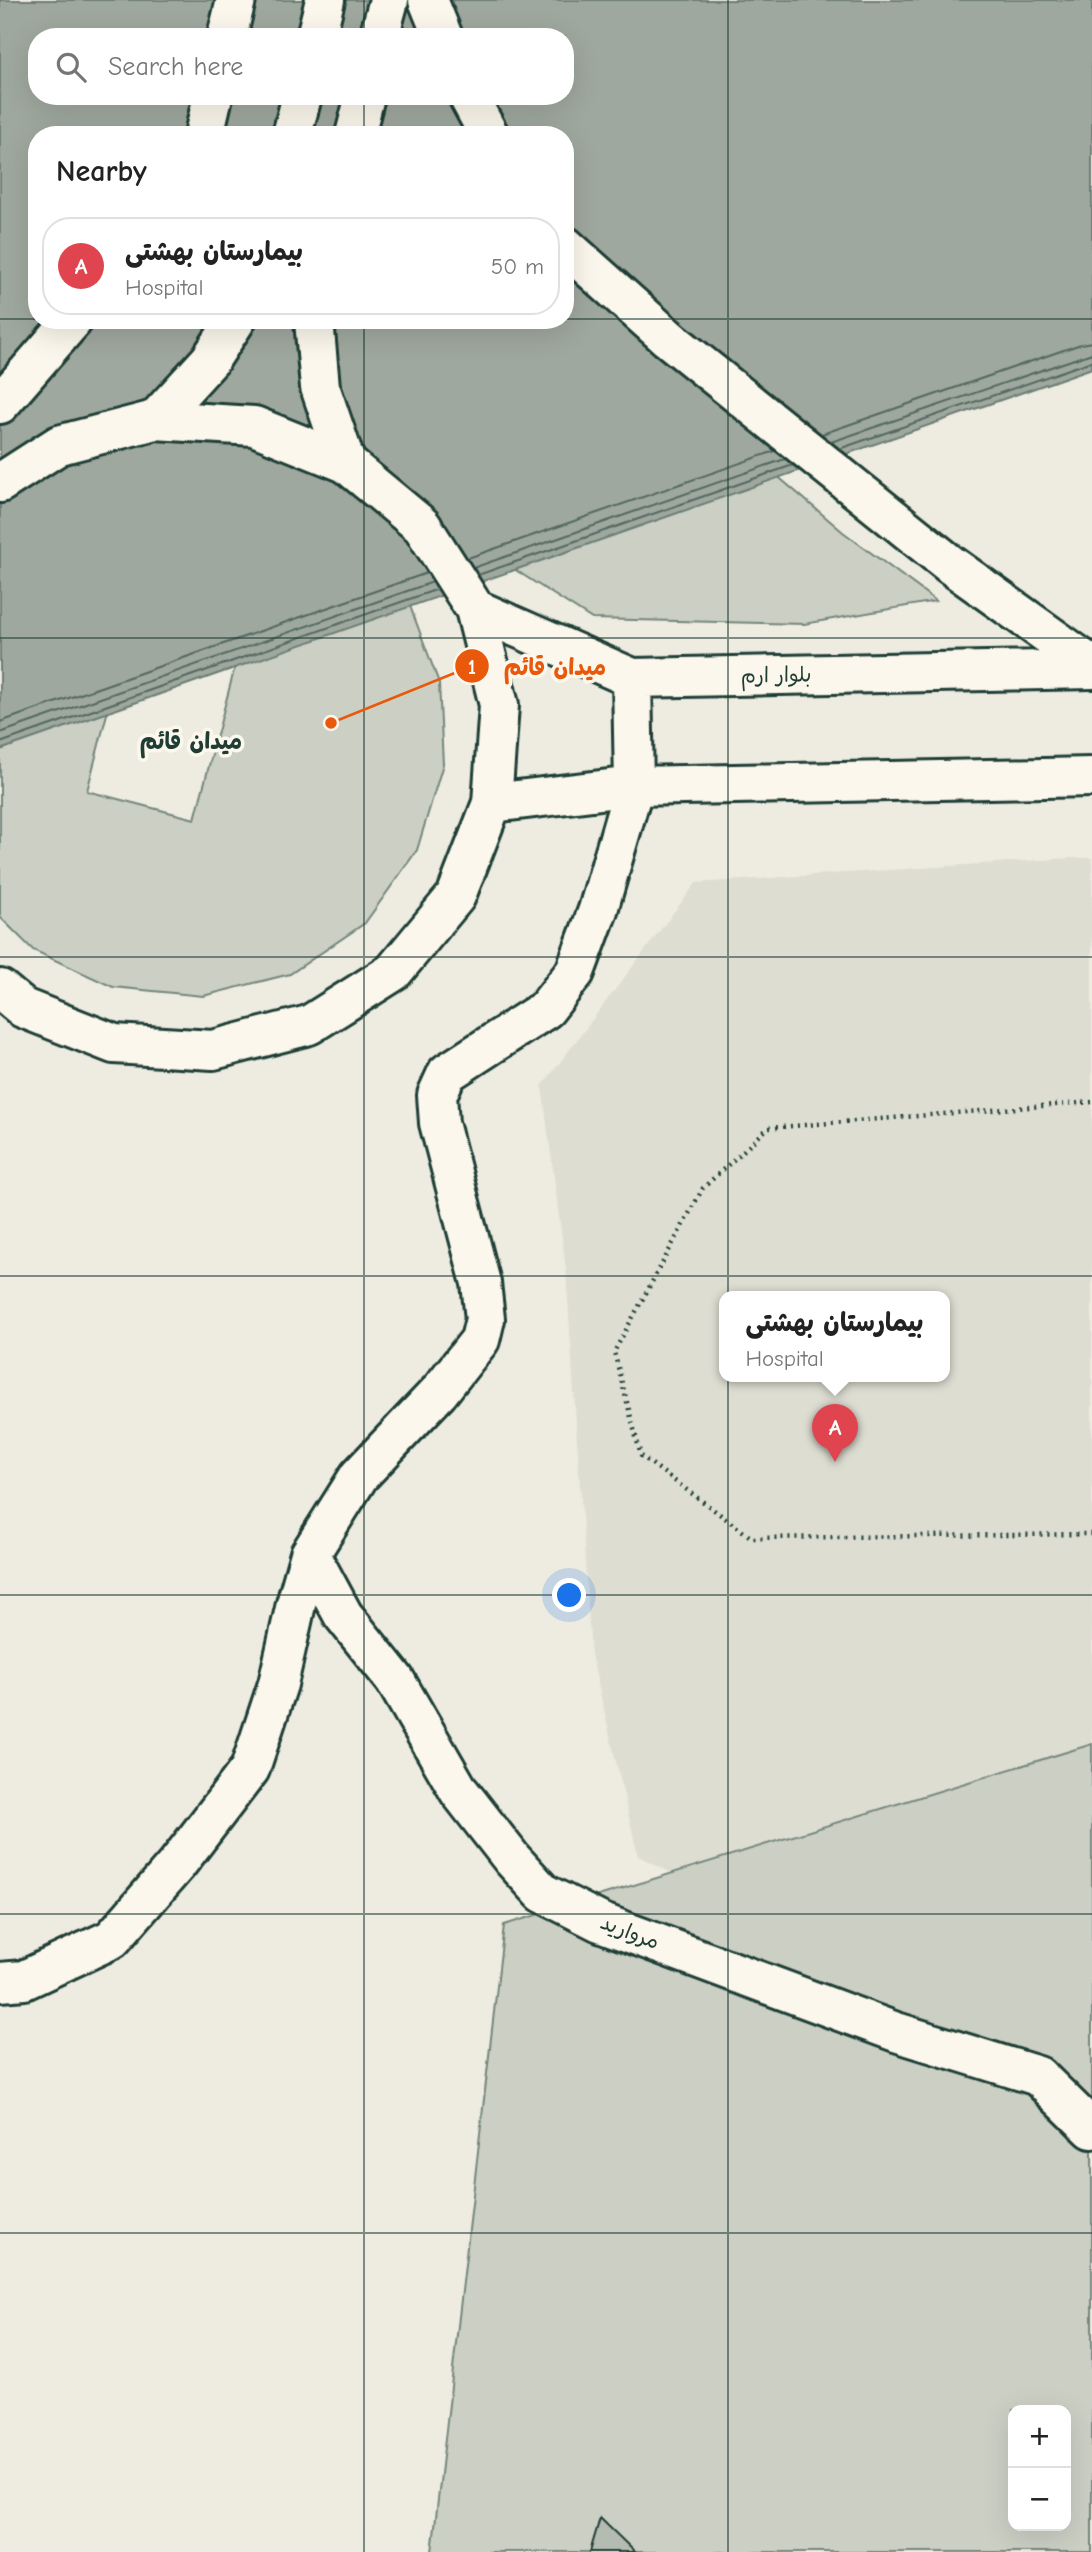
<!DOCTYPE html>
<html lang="en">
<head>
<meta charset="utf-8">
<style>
  :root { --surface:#fff; --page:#f2f2f2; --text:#222; --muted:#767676; --line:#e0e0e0; --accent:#d1495b }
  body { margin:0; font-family:"Comic Neue","Playpen Sans Arabic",sans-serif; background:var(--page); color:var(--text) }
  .controls { position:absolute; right:21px; bottom:21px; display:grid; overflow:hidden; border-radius:14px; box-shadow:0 7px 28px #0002 }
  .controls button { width:63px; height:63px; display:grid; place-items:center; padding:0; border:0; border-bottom:2px solid var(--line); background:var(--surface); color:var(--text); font:35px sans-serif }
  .you { position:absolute; left:570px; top:1596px; width:24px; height:24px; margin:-18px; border:5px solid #fff; border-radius:50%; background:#1a73e8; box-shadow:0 0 0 10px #1a73e833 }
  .badge { display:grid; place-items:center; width:46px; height:46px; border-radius:50%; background:var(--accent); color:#fff; font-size:23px; font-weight:700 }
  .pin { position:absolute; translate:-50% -58px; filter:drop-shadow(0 2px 4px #0008) }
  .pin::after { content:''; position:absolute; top:37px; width:24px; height:21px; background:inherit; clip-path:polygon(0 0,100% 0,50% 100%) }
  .popup { position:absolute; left:719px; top:1291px; width:231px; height:91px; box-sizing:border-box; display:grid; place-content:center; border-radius:14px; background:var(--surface); filter:drop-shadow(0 2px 5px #0005); font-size:23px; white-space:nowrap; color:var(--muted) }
  .popup b { font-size:26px; color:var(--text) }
  .popup::after { content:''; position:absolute; left:50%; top:100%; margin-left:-14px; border:14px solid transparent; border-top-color:var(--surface) }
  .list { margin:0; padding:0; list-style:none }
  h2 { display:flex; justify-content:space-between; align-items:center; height:91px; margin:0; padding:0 28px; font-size:30px }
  h2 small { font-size:23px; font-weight:400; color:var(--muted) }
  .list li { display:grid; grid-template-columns:46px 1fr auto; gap:21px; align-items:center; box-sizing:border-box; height:98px; margin:0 14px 14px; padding:0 14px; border:2px solid var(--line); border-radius:28px }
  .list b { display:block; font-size:26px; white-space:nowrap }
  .list p { margin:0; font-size:23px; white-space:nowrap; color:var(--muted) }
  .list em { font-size:23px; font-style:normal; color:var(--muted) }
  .icon { flex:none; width:38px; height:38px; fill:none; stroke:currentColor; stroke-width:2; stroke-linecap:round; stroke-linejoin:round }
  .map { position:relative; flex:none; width:1092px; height:2552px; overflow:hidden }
  .search { position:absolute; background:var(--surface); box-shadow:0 7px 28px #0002; left:28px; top:28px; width:546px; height:77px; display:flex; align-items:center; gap:18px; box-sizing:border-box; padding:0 24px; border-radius:28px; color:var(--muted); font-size:26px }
  .panel { position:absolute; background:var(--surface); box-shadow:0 7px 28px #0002; left:28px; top:126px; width:546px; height:203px; border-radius:28px }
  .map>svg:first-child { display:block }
</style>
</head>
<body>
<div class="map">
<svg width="1092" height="2552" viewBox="0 0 1092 2552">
  <rect width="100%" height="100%" fill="#eeece1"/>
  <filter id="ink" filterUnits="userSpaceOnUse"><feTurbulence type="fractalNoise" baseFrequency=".0143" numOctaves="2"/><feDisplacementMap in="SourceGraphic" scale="14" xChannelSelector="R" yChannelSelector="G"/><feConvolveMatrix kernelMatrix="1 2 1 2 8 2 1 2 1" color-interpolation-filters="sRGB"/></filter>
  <g filter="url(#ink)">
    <path fill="#ddddd2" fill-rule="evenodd" d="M 1070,858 L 1092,858 L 1092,2084 L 638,1856 L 591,1654 L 566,1269 L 542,1086 L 696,883 ZM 725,1296 L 945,1296 L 945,1376 L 725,1376 Z"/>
    <path fill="#cbcfc4" stroke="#75867c" stroke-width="2" fill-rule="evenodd" d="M 565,320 L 599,324 L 843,532 L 936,601 L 804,624 L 592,619 L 517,571 L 383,414 Z
      M 213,477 L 292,498 L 360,543 L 410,606 L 439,683 L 443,764 L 417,850 L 365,923 L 290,974 L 203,996 L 113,987 L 33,950 L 0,917 L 0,553 L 55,509 L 132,480 ZM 164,494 L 273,522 L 195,819 L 87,791 Z
      M 1092,1744 L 1092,2552 L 432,2552 L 504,1925 ZM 1013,2410 L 1066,2410 L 1066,2526 L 1013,2526 Z"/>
    <path fill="#9fa89f" stroke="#6c7d74" stroke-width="2" fill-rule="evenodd" d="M 0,0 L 1092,0 L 1092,368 L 0,750 ZM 37,37 L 565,37 L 565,96 L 37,96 ZM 37,135 L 565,135 L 565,320 L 37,320 Z"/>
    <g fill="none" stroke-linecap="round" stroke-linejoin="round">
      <path stroke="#52685f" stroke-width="2" d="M 822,434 L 1081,344 L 1092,342
        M 831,442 L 1092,353
        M 839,449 L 1092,361
        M 468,558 L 775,451
        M 473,568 L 785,459
        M 478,575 L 793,465
        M 0,722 L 427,573
        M 0,733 L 433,582
        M 0,743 L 438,589"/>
    </g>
    <path fill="#b4bbb0" stroke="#1f3d34" stroke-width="2" d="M 600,2518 L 635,2552 L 590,2552 Z"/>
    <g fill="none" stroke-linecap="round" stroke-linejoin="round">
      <defs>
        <path id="street" d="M 310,1554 L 343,1615 L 395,1680 L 459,1791 L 512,1859 L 543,1893 L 600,1922 L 896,2032 L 1038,2076 L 1092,2129
          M 0,1982 L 24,1980 L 112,1939 L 178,1863 L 250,1769 L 278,1684 L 296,1604 L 310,1554 L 359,1476 L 439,1392 L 480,1340 L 485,1319 L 481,1283 L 439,1123 L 437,1095 L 447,1073 L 546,1009 L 575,972 L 598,910 L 634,786"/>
        <path id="secondary" d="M 428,0 L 443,37
          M 227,37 L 236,0
          M 468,96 L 489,135
          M 204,135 L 213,96
          M 565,246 L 668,338 L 951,565 L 1092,666
          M 0,404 L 73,320
          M 0,483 L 59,445 L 155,420 L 254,426 L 346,463 L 422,526 L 475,609 L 499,705 L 492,803 L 456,896 L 393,972 L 309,1025 L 213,1050 L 114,1044 L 23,1008 L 0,989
          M 475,609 L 632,678 L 1092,669
          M 632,678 L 634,786
          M 492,803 L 634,786 L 1092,777"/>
        <path id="primary" d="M 316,37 L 325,0
          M 379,37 L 389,0
          M 292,135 L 302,96
          M 355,135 L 365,96
          M 314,320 L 320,387 L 346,463
          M 155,420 L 210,360 L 236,320"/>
      </defs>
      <use href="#street" stroke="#1f3d34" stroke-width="44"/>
      <use href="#secondary" stroke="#1f3d34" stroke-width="44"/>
      <use href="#primary" stroke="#1f3d34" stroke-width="44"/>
      <path stroke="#1f3d34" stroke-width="4.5" stroke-dasharray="2 5" stroke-linecap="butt" d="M 1092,1102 L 768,1128 L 703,1188 L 614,1352 L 641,1456 L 752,1538 L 1092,1534"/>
      <use href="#street" stroke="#fbf7ec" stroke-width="38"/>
      <use href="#secondary" stroke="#fbf7ec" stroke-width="38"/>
      <use href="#primary" stroke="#fbf7ec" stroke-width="38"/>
    </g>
  </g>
  <path fill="none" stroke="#1f3d34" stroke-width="2" stroke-opacity="0.55" d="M 364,0 L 364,37M 728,0 L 728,2552M 364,96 L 364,135M 0,319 L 37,319M 565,319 L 1092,319M 364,320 L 364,2552M 0,638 L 1092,638M 0,957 L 1092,957M 0,1276 L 1092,1276M 0,1595 L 1092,1595M 0,1914 L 1092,1914M 0,2233 L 1092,2233"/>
  <g text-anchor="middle" stroke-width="7" stroke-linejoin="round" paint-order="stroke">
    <g font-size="21" fill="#1f3d34" stroke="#fbf7ec">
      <text transform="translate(776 675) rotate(-1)" y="7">بلوار ارم</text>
      <text transform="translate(630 1932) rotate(21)" y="7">مروارید</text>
    </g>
    <g font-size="23" font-weight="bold" fill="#1f3d34" stroke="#fbf7ec">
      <text x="191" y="749">میدان قائم</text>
    </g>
  </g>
  <path fill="none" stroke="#e8590c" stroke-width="2.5" d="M331 723L472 666"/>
  <g fill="#e8590c" stroke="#fbf7ec" stroke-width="2.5">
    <circle cx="331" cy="723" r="7"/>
    <circle cx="472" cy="666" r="18"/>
  </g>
  <g font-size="21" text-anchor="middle" font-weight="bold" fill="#fff">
    <text x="472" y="674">1</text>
  </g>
  <g font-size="23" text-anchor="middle" font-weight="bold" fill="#e8590c" stroke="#fbf7ec" stroke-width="7" stroke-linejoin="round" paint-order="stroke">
    <text x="555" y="675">میدان قائم</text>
  </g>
</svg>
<div class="controls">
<button>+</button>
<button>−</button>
</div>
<div class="you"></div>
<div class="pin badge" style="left:835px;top:1462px;background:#e0444e">A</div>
<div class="popup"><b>بیمارستان بهشتی</b>Hospital</div>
<div class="search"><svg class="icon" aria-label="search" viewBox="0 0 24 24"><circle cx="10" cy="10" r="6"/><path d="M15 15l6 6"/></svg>Search here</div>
<section class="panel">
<h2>Nearby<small></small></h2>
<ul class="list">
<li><span class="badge" style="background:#e0444e">A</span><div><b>بیمارستان بهشتی</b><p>Hospital</p></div><em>50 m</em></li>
</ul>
</section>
</div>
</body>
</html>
